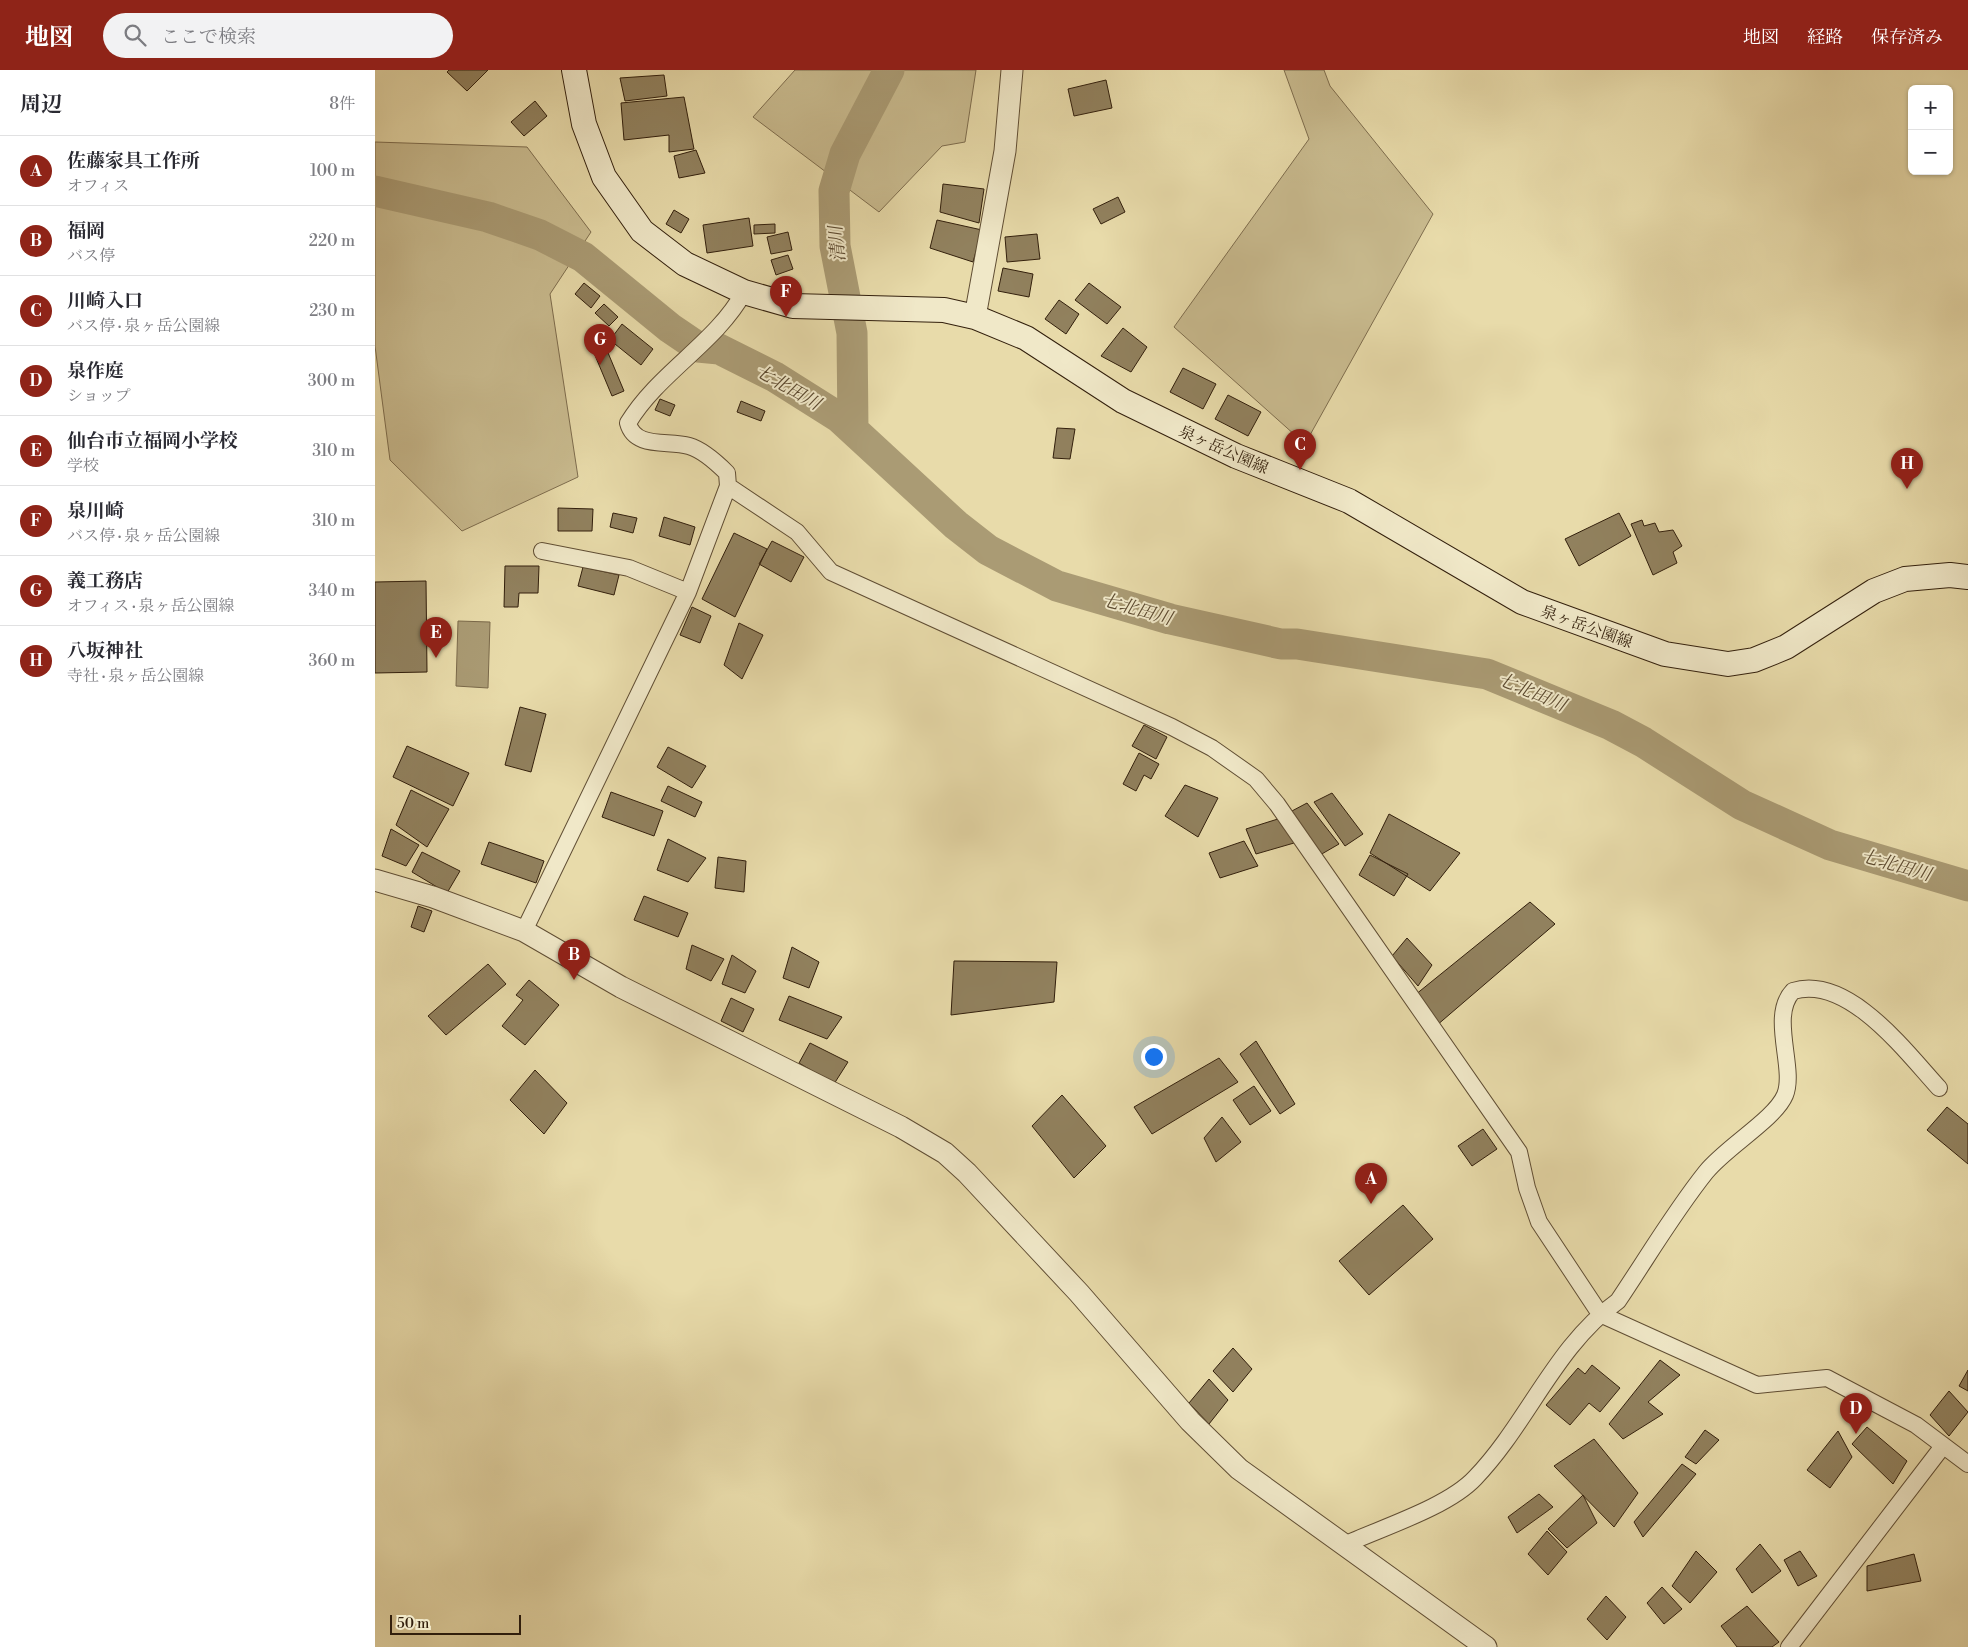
<!DOCTYPE html>
<html lang="ja">
<head>
<meta charset="utf-8">
<style>
  :root { --surface:#fff; --page:#f2f2f3; --text:#2b2b33; --muted:#7c7c81; --line:#e1e1e2; --accent:#8f2418 }
  body { margin:0; font-family:"Libre Bodoni","Noto Serif JP",serif; background:var(--page); color:var(--text) }
  .controls { position:absolute; right:15px; top:15px; display:grid; overflow:hidden; border-radius:8px; box-shadow:0 1px 4px #0004 }
  .controls button { width:45px; height:45px; display:grid; place-items:center; padding:0; border:0; border-bottom:1px solid var(--line); background:var(--surface); color:var(--text); font:25px sans-serif }
  .scale { position:absolute; left:15px; bottom:12px; width:131px; box-sizing:border-box; padding-left:5px; border:2px solid #321f0c; border-top:0; font-size:14px; line-height:18px; white-space:nowrap; color:#321f0c; -webkit-text-stroke:4px #f0e8c8; paint-order:stroke }
  .you { position:absolute; left:778px; top:986px; width:18px; height:18px; margin:-12px; border:4px solid #fff; border-radius:50%; background:#1a73e8; box-shadow:0 0 0 8px #1a73e833 }
  .badge { display:grid; place-items:center; width:32px; height:32px; border-radius:50%; background:var(--accent); color:#fff; font-size:16px; font-weight:700 }
  .pin { position:absolute; translate:-50% -41px; filter:drop-shadow(0 1px 2px #0008) }
  .pin::after { content:''; position:absolute; top:26px; width:18px; height:15px; background:inherit; clip-path:polygon(0 0,100% 0,50% 100%) }
  .list { margin:0; padding:0; list-style:none }
  h2 { display:flex; justify-content:space-between; align-items:center; height:65px; margin:0; padding:0 20px; font-size:21px }
  h2 small { font-size:16px; font-weight:400; color:var(--muted) }
  .list li { display:grid; grid-template-columns:32px 1fr auto; gap:15px; align-items:center; box-sizing:border-box; height:70px; padding:0 20px; border-top:1px solid var(--line) }
  .list b { display:block; font-size:19px; white-space:nowrap }
  .list p { margin:0; font-size:16px; white-space:nowrap; color:var(--muted) }
  .list em { font-size:16px; font-style:normal; color:var(--muted) }
  .icon { flex:none; width:28px; height:28px; fill:none; stroke:currentColor; stroke-width:2; stroke-linecap:round; stroke-linejoin:round }
  .map { position:relative; flex:none; width:1593px; height:1577px; overflow:hidden }
  header { display:flex; align-items:center; gap:30px; box-sizing:border-box; height:70px; padding:0 25px; background:var(--accent); color:#fff }
  header strong { font-size:24px }
  nav { display:flex; gap:28px; margin-inline-start:auto; font-size:18px }
  .search { width:350px; height:45px; background:var(--page); display:flex; align-items:center; gap:12px; box-sizing:border-box; padding:0 18px; border-radius:28px; color:var(--muted); font-size:19px }
  main { display:flex }
  aside { flex:1; background:var(--surface) }
  .map>svg:first-child { display:block }
</style>
</head>
<body>
<header>
<strong>地図</strong>
<div class="search"><svg class="icon" aria-label="search" viewBox="0 0 24 24"><circle cx="10" cy="10" r="6"/><path d="M15 15l6 6"/></svg>ここで検索</div>
<nav><a>地図</a><a>経路</a><a>保存済み</a></nav>
</header>
<main>
<aside>
<h2>周辺<small>8件</small></h2>
<ul class="list">
<li><span class="badge">A</span><div><b>佐藤家具工作所</b><p>オフィス</p></div><em>100 m</em></li>
<li><span class="badge">B</span><div><b>福岡</b><p>バス停</p></div><em>220 m</em></li>
<li><span class="badge">C</span><div><b>川崎入口</b><p>バス停 · 泉ヶ岳公園線</p></div><em>230 m</em></li>
<li><span class="badge">D</span><div><b>泉作庭</b><p>ショップ</p></div><em>300 m</em></li>
<li><span class="badge">E</span><div><b>仙台市立福岡小学校</b><p>学校</p></div><em>310 m</em></li>
<li><span class="badge">F</span><div><b>泉川崎</b><p>バス停 · 泉ヶ岳公園線</p></div><em>310 m</em></li>
<li><span class="badge">G</span><div><b>義工務店</b><p>オフィス · 泉ヶ岳公園線</p></div><em>340 m</em></li>
<li><span class="badge">H</span><div><b>八坂神社</b><p>寺社 · 泉ヶ岳公園線</p></div><em>360 m</em></li>
</ul>
</aside>
<div class="map">
<svg width="1593" height="1577" viewBox="0 0 1593 1577">
  <rect width="100%" height="100%" fill="#e8dbaa"/>
  <filter id="stains"><feTurbulence type="fractalNoise" baseFrequency=".004" numOctaves="4"/><feColorMatrix values="0 0 0 0 .2 0 0 0 0 .09 0 0 0 0 .02 0 0 0 .5 -.17"/></filter>
  <radialGradient id="worn" r=".72"><stop offset=".6" stop-color="#630" stop-opacity="0"/><stop offset="1" stop-color="#630" stop-opacity=".3"/></radialGradient>
  <path fill="#c9bb8f" stroke="#7e6d4e" d="M 420,0 L 601,0 L 590,72 L 567,76 L 504,142 L 378,47 Z
    M 909,0 L 949,0 L 955,16 L 1058,144 L 930,374 L 799,257 L 934,69 Z
    M 0,72 L 152,77 L 216,162 L 175,224 L 203,407 L 87,461 L 15,390 L 0,276 Z"/>
  <path fill="#aa9b74" stroke="#7a694a" d="M 83,551 L 115,552 L 113,618 L 81,616 Z"/>
  <g fill="none" stroke-linecap="round" stroke-linejoin="round">
    <path stroke="#aa9b74" stroke-width="31" d="M 0,121 L 113,147 L 165,165 L 208,187 L 295,258 L 323,277 L 344,279 L 400,307 L 465,348 L 581,455 L 613,480 L 682,516 L 795,549 L 906,574 L 922,574 L 1112,604 L 1236,655 L 1268,672 L 1367,735 L 1455,775 L 1593,816
      M 478,360 L 477,263 L 460,176 L 459,121 L 470,84 L 514,0"/>
  </g>
  <path fill="#91815e" stroke="#321f0c" d="M 74,0 L 113,0 L 92,21 L 72,2 Z
    M 289,5 L 292,26 L 250,31 L 245,8 Z
    M 731,10 L 737,38 L 699,46 L 693,19 Z
    M 309,27 L 319,79 L 294,82 L 294,65 L 249,70 L 246,33 Z
    M 160,31 L 172,46 L 149,66 L 136,52 Z
    M 321,80 L 330,103 L 304,108 L 299,86 Z
    M 568,114 L 609,119 L 604,153 L 565,142 Z
    M 743,127 L 750,142 L 726,154 L 718,139 Z
    M 299,140 L 314,149 L 306,163 L 291,154 Z
    M 374,148 L 378,176 L 332,183 L 328,155 Z
    M 562,150 L 607,160 L 598,192 L 555,178 Z
    M 400,154 L 400,163 L 379,164 L 379,155 Z
    M 413,162 L 417,180 L 396,184 L 392,167 Z
    M 662,164 L 665,189 L 632,192 L 630,167 Z
    M 413,185 L 418,199 L 401,205 L 396,190 Z
    M 628,198 L 658,204 L 654,227 L 623,221 Z
    M 209,213 L 225,226 L 216,238 L 200,224 Z
    M 714,213 L 746,237 L 732,254 L 700,230 Z
    M 684,230 L 704,244 L 691,264 L 670,249 Z
    M 229,234 L 243,247 L 234,256 L 220,243 Z
    M 247,254 L 278,279 L 266,295 L 235,270 Z
    M 748,258 L 772,277 L 756,302 L 726,286 Z
    M 226,266 L 249,321 L 237,326 L 214,271 Z
    M 808,298 L 841,314 L 828,339 L 795,322 Z
    M 853,325 L 886,342 L 873,366 L 840,349 Z
    M 285,329 L 300,335 L 295,346 L 280,340 Z
    M 366,331 L 390,341 L 386,351 L 362,342 Z
    M 682,358 L 700,359 L 695,389 L 678,388 Z
    M 183,438 L 218,439 L 217,461 L 183,461 Z
    M 238,443 L 262,448 L 258,463 L 235,457 Z
    M 1244,443 L 1256,466 L 1204,496 L 1190,469 Z
    M 289,447 L 320,457 L 315,475 L 284,466 Z
    M 1267,450 L 1269,456 L 1280,453 L 1284,462 L 1298,460 L 1307,476 L 1298,482 L 1302,493 L 1278,505 L 1256,454 Z
    M 359,463 L 392,479 L 360,547 L 327,529 Z
    M 397,471 L 429,487 L 416,512 L 384,494 Z
    M 130,496 L 164,496 L 163,523 L 144,523 L 143,537 L 129,537 Z
    M 208,497 L 244,505 L 239,525 L 203,516 Z
    M 51,511 L 52,602 L 0,603 L 0,512 Z
    M 317,537 L 336,546 L 325,573 L 305,565 Z
    M 364,553 L 388,565 L 367,609 L 349,595 Z
    M 145,637 L 171,644 L 156,702 L 130,695 Z
    M 769,655 L 792,667 L 781,689 L 757,676 Z
    M 32,676 L 94,703 L 78,736 L 18,707 Z
    M 293,677 L 331,696 L 317,718 L 282,697 Z
    M 764,683 L 784,694 L 776,709 L 769,705 L 761,721 L 748,714 Z
    M 810,715 L 843,728 L 823,767 L 790,746 Z
    M 293,716 L 327,732 L 320,747 L 286,731 Z
    M 36,720 L 74,739 L 52,777 L 21,755 Z
    M 236,722 L 288,741 L 279,766 L 227,747 Z
    M 957,723 L 988,764 L 970,776 L 939,732 Z
    M 932,733 L 964,774 L 945,785 L 915,742 Z
    M 1014,744 L 1085,783 L 1055,821 L 995,783 Z
    M 906,748 L 919,773 L 881,784 L 871,759 Z
    M 16,759 L 44,775 L 31,796 L 7,786 Z
    M 293,769 L 331,788 L 313,812 L 282,800 Z
    M 869,771 L 883,796 L 845,808 L 834,783 Z
    M 114,772 L 169,791 L 161,813 L 106,794 Z
    M 47,782 L 85,801 L 72,823 L 37,802 Z
    M 995,785 L 1033,804 L 1019,826 L 984,805 Z
    M 343,787 L 371,791 L 369,822 L 340,818 Z
    M 269,826 L 313,843 L 303,867 L 259,850 Z
    M 1155,832 L 1180,854 L 1061,956 L 1040,925 Z
    M 43,836 L 57,841 L 49,862 L 36,857 Z
    M 1032,868 L 1057,895 L 1043,916 L 1017,886 Z
    M 317,875 L 349,889 L 336,911 L 311,899 Z
    M 417,877 L 444,892 L 434,918 L 408,908 Z
    M 357,885 L 381,901 L 370,923 L 347,914 Z
    M 579,891 L 682,892 L 679,932 L 576,945 Z
    M 113,894 L 131,914 L 71,965 L 53,946 Z
    M 154,910 L 184,935 L 150,975 L 127,956 L 148,930 L 141,925 Z
    M 414,926 L 467,947 L 452,969 L 404,950 Z
    M 356,928 L 379,939 L 368,962 L 346,951 Z
    M 881,971 L 920,1034 L 905,1044 L 865,984 Z
    M 435,973 L 473,992 L 459,1014 L 424,993 Z
    M 844,988 L 863,1012 L 777,1064 L 759,1037 Z
    M 160,1000 L 192,1033 L 169,1064 L 135,1030 Z
    M 879,1016 L 896,1041 L 875,1055 L 858,1030 Z
    M 687,1025 L 731,1076 L 699,1108 L 657,1056 Z
    M 1572,1037 L 1593,1054 L 1593,1094 L 1552,1060 Z
    M 847,1047 L 866,1072 L 841,1092 L 829,1068 Z
    M 1108,1059 L 1122,1079 L 1097,1096 L 1083,1076 Z
    M 1028,1135 L 1058,1169 L 994,1225 L 964,1191 Z
    M 858,1278 L 877,1299 L 858,1322 L 838,1301 Z
    M 1285,1290 L 1305,1305 L 1273,1332 L 1288,1344 L 1248,1369 L 1234,1354 Z
    M 1217,1295 L 1245,1318 L 1225,1342 L 1214,1333 L 1195,1355 L 1171,1335 L 1203,1298 L 1210,1304 Z
    M 1593,1300 L 1593,1321 L 1584,1316 Z
    M 834,1309 L 853,1330 L 834,1354 L 814,1333 Z
    M 1574,1321 L 1593,1342 L 1574,1366 L 1555,1345 Z
    M 1492,1357 L 1532,1391 L 1518,1414 L 1477,1374 Z
    M 1330,1360 L 1344,1370 L 1321,1394 L 1310,1387 Z
    M 1463,1361 L 1477,1387 L 1455,1418 L 1432,1400 Z
    M 1219,1369 L 1263,1423 L 1239,1457 L 1179,1396 Z
    M 1307,1394 L 1321,1404 L 1268,1467 L 1259,1452 Z
    M 1164,1424 L 1178,1437 L 1142,1463 L 1133,1447 Z
    M 1208,1425 L 1222,1453 L 1192,1478 L 1173,1459 Z
    M 1172,1461 L 1192,1482 L 1173,1505 L 1153,1484 Z
    M 1385,1474 L 1406,1501 L 1377,1523 L 1361,1499 Z
    M 1321,1481 L 1342,1502 L 1315,1533 L 1297,1516 Z
    M 1425,1481 L 1442,1506 L 1423,1516 L 1409,1490 Z
    M 1539,1484 L 1546,1511 L 1492,1521 L 1492,1496 Z
    M 1287,1517 L 1307,1539 L 1289,1554 L 1272,1533 Z
    M 1231,1526 L 1251,1547 L 1232,1570 L 1212,1549 Z
    M 1372,1536 L 1404,1572 L 1397,1577 L 1362,1577 L 1346,1556 Z"/>
  <g fill="none" stroke-linecap="round" stroke-linejoin="round">
    <defs>
      <path id="minor" d="M 353,416 L 422,462 L 456,502 L 797,657 L 837,678 L 881,709 L 902,734 L 1144,1082 L 1152,1118 L 1164,1152 L 1225,1244 L 1382,1315 L 1452,1308 L 1541,1355 L 1593,1394
        M 167,481 L 254,498 L 313,522
        M 149,861 L 313,522 L 353,416 L 352,403 C 342,393 328,380 314,376 C 292,370 260,379 253,353 C 284,302 341,273 369,222
        M 969,1475 C 1006,1458 1073,1437 1100,1408 C 1153,1353 1180,1276 1243,1231 C 1272,1188 1299,1142 1331,1102 C 1351,1077 1400,1049 1410,1025 C 1421,998 1394,946 1418,921 C 1473,904 1531,982 1564,1018
        M 1414,1577 L 1568,1376"/>
      <path id="tertiary" d="M 600,247 L 630,81 L 637,0
        M 0,810 L 58,827 L 149,861 L 246,917 L 526,1057 L 570,1083 L 592,1103 L 704,1223 L 815,1351 L 864,1399 L 1111,1577"/>
      <path id="secondary" d="M 199,0 L 209,54 L 229,107 L 267,161 L 310,194 L 369,222 L 418,236 L 569,240 L 600,247 L 651,268 L 748,331 L 861,386 L 974,431 L 1147,532 L 1290,584 L 1353,594 L 1379,590 L 1411,577 L 1499,521 L 1530,509 L 1575,505 L 1593,507"/>
    </defs>
    <use href="#minor" stroke="#604e34" stroke-width="18"/>
    <use href="#tertiary" stroke="#604e34" stroke-width="23"/>
    <use href="#secondary" stroke="#321f0c" stroke-width="26"/>
    <use href="#minor" stroke="#f0e8c8" stroke-width="16"/>
    <use href="#tertiary" stroke="#f0e8c8" stroke-width="21"/>
    <use href="#secondary" stroke="#f0e8c8" stroke-width="24"/>
  </g>
  <g text-anchor="middle" stroke-width="4" stroke-linejoin="round" paint-order="stroke">
    <g font-size="16" fill="#321f0c" stroke="#f0e8c8">
      <text transform="translate(849 379) rotate(24)" y="6">泉ヶ岳公園線</text>
      <text transform="translate(1212 556) rotate(20)" y="6">泉ヶ岳公園線</text>
    </g>
    <g font-size="18" font-style="italic" fill="#5c4a30" stroke="#f0e8c8">
      <text transform="translate(462 174) rotate(-96)" y="6">清川</text>
      <text transform="translate(413 317) rotate(30)" y="6">七北田川</text>
      <text transform="translate(762 539) rotate(16)" y="6">七北田川</text>
      <text transform="translate(1157 622) rotate(23)" y="6">七北田川</text>
      <text transform="translate(1521 795) rotate(16)" y="6">七北田川</text>
    </g>
  </g>
  <rect width="100%" height="100%" filter="url(#stains)"/>
  <rect width="100%" height="100%" fill="url(#worn)"/>
</svg>
<div class="controls">
<button>+</button>
<button>−</button>
</div>
<div class="scale">50 m</div>
<div class="you"></div>
<div class="pin badge" style="left:996px;top:1134px">A</div>
<div class="pin badge" style="left:199px;top:910px">B</div>
<div class="pin badge" style="left:925px;top:400px">C</div>
<div class="pin badge" style="left:1481px;top:1364px">D</div>
<div class="pin badge" style="left:61px;top:588px">E</div>
<div class="pin badge" style="left:411px;top:247px">F</div>
<div class="pin badge" style="left:225px;top:295px">G</div>
<div class="pin badge" style="left:1532px;top:419px">H</div>
</div>
</main>
</body>
</html>
